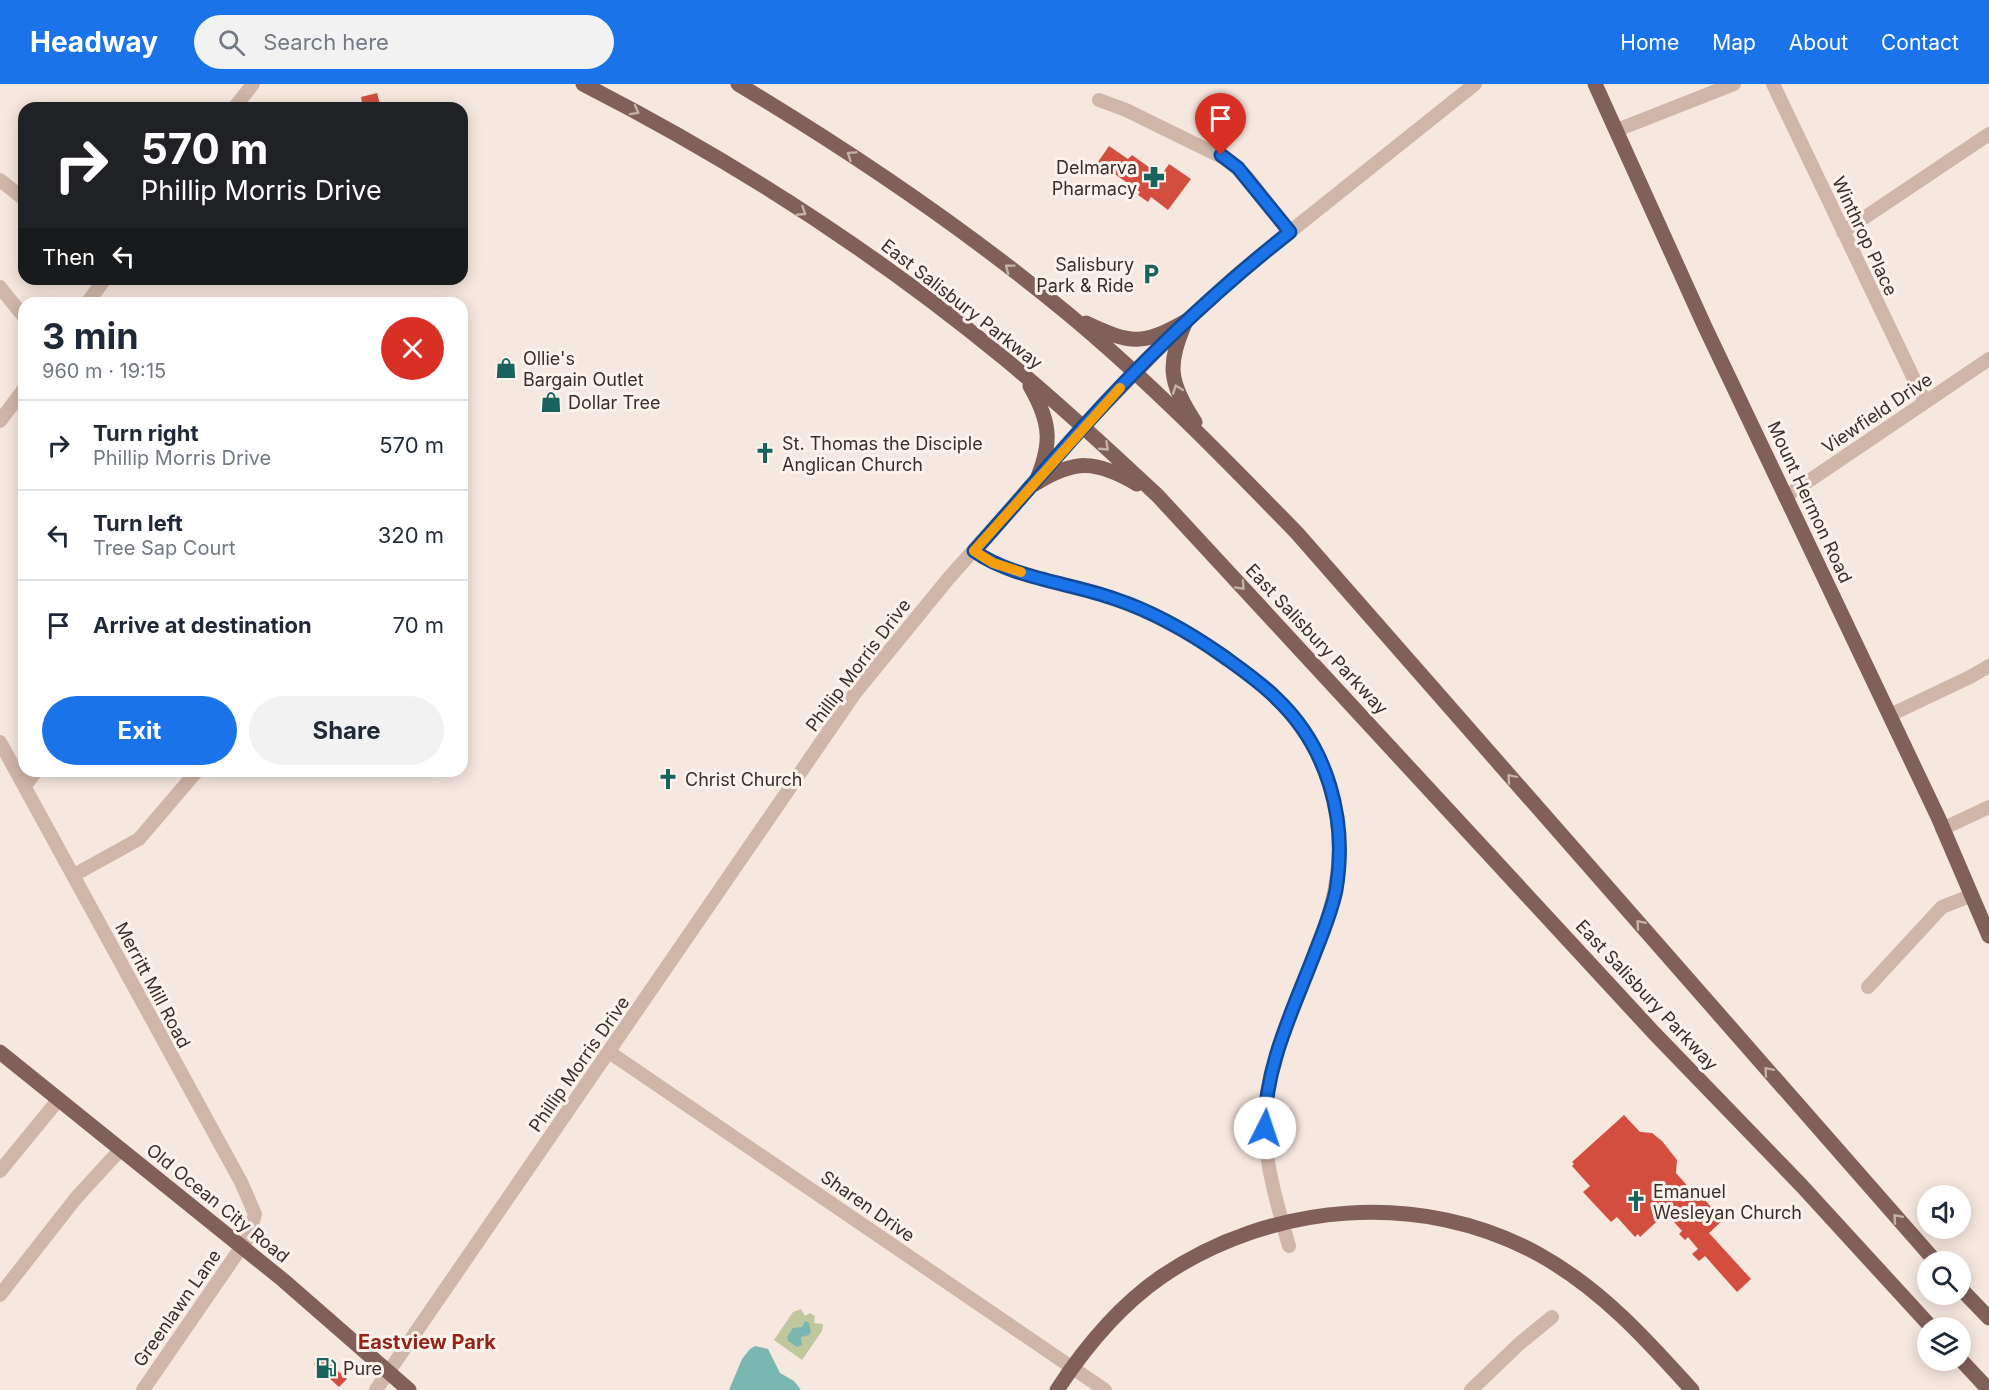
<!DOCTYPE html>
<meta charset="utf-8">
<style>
:root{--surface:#fff;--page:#f2f2f3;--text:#1f2937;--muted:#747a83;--line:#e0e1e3;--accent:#1a73e8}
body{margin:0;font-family:Inter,sans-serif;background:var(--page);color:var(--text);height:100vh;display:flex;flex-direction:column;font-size:22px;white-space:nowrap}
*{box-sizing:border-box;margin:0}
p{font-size:20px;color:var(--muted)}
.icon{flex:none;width:33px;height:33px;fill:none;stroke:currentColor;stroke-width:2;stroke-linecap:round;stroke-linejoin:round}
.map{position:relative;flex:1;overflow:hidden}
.details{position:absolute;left:18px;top:213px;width:450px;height:480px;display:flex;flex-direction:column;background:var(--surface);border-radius:18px;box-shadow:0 3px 15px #0003}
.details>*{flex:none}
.top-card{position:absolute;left:18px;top:18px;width:450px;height:183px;border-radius:18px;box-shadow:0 3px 15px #0003;background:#202124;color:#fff;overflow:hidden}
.controls{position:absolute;left:1917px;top:1101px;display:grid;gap:12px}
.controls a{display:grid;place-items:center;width:54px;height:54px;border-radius:50%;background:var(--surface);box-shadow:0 3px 15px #0003;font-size:30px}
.pin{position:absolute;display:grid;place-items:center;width:51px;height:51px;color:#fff;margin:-62px -26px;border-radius:50% 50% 50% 0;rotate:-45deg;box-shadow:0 0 6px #0007}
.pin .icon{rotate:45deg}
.me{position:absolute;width:66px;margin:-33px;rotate:4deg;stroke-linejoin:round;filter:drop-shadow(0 0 4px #0008)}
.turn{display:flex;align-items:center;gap:21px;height:126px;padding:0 24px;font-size:27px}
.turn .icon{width:78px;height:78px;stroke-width:2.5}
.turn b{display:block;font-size:42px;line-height:51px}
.then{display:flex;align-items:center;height:57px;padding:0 24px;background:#0003;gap:12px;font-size:22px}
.round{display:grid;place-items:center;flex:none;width:63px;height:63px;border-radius:32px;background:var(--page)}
.overview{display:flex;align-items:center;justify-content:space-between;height:102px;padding:0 24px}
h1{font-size:36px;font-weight:700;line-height:45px}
.primary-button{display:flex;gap:12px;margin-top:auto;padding:12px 24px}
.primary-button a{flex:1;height:69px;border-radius:36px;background:var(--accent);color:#fff;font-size:24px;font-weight:700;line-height:69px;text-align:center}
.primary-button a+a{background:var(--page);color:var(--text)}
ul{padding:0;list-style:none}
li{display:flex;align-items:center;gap:18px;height:90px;padding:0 24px;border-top:2px solid var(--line)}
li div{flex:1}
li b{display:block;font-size:22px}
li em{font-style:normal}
header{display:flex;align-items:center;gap:36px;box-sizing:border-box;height:84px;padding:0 30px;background:var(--accent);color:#fff}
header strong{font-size:28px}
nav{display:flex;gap:33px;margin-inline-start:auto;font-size:21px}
.search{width:420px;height:54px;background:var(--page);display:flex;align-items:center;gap:15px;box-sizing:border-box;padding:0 21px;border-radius:33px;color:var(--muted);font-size:22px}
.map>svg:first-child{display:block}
.green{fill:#bfc79c}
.water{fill:#7ab7b0}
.building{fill:#d34e3f}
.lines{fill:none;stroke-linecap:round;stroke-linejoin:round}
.minor{stroke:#d0b5a9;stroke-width:14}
.major{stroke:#806059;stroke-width:15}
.oneway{stroke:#c4b1aa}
.route-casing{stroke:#114b97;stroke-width:15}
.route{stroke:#1a73e8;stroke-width:10}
.slow{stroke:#f59e0b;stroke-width:10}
.labels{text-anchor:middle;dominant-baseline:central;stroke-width:6;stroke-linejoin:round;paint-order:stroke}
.poi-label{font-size:18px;fill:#3c2d29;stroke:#fcf3ec;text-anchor:start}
.street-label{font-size:18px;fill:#3c2d29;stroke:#fcf3ec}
.neighbourhood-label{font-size:20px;font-weight:bold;fill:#952418;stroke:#fcf3ec}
</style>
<header>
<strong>Headway</strong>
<div class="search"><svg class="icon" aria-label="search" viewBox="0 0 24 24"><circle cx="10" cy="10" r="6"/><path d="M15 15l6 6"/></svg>Search here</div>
<nav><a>Home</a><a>Map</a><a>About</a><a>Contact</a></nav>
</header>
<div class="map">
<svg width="1989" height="1306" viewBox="0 0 1989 1306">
<rect width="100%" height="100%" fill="#f6e8df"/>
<path class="green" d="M 801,1225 L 805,1232 L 810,1229 L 815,1232 L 814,1239 L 823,1240 L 822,1247 L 802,1276 L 774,1256 L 793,1228 Z"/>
<path class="water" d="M 805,1237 L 809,1239 L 811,1248 L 809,1251 L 801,1253 L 802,1261 L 797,1263 L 788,1257 L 787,1253 L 793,1244 L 802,1243 Z
M 755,1262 L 768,1265 L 780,1289 L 794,1297 L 801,1306 L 729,1306 L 742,1275 L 750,1265 Z"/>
<path class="building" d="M 377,9 L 381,24 L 363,24 L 361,13 Z
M 1109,62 L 1128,75 L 1132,71 L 1161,92 L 1169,80 L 1191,95 L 1168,126 L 1151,113 L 1148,118 L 1138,111 L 1140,108 L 1098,78 Z
M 1624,1031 L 1640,1048 L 1652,1049 L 1662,1057 L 1677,1076 L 1676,1089 L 1700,1116 L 1703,1114 L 1723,1136 L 1709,1149 L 1751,1195 L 1737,1208 L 1705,1172 L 1699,1177 L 1692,1170 L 1698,1165 L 1688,1153 L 1685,1156 L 1679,1150 L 1682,1147 L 1666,1129 L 1640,1153 L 1638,1150 L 1635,1153 L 1617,1133 L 1611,1138 L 1583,1108 L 1590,1102 L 1572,1082 L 1574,1080 L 1572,1078 Z
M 321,1272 L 347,1295 L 339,1303 L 314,1280 Z"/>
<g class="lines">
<path class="minor" d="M 1773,0 L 1925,318
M 1099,16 L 1126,26 L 1230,77 L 1247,93 L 1290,148
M 234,24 L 253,0
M 1617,46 L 1734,0
M 0,96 L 24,115
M 1843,148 L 1989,50
M 0,203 L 24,233
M 87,219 L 105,195
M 0,337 L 24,305
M 1785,413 L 1989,275
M 974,467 C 1010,493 1058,496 1100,510 C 1159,529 1212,561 1260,600 C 1292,625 1315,659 1328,697 C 1369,818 1283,903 1266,1017 C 1260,1065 1276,1116 1289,1162
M 1890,631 L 1970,593 L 1989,582
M 0,658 L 241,1098 L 255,1130 L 249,1152 L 143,1306
M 25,702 L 36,687
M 1942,745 L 1989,723
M 74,791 L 139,755 L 197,687
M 1868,903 L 1942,823 L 1970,812
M 609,968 L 1105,1306
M 0,1087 L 59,1015
M 0,1211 L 76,1114 L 121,1065
M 376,1306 L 855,609 L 948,495 L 1083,343 L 1186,237 L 1241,187 L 1475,0
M 1471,1306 L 1519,1260 L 1552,1233"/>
<path class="major" d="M 583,0 C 732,76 876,169 1005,275 C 1058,319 1108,365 1158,412 L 1654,949 L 1801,1101 L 1932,1244
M 738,0 C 853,69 964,144 1067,229 C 1149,297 1223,373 1297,449 L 1936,1178
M 1595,0 L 1705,243 L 1938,733 L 1989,852
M 1186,237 C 1167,281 1168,297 1195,338
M 1086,239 C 1131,260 1142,262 1186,237
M 1030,302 C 1052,340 1052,361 1035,400
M 1035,400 C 1075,375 1096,376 1137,400
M 0,968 L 283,1196 L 409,1306
M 1960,1204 L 1989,1234
M 1960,1275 L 1989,1306
M 1057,1306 C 1085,1263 1118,1223 1161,1193 C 1271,1118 1422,1105 1540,1171 C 1601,1205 1646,1255 1692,1306"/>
</g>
<defs><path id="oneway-chevron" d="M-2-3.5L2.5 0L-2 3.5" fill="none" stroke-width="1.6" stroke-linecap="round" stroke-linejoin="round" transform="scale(1.5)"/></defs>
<g class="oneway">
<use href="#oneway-chevron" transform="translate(635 27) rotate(29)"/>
<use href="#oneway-chevron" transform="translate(851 71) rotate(-146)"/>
<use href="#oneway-chevron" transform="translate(802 128) rotate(33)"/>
<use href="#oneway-chevron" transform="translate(1009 184) rotate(-143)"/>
<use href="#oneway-chevron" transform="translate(1177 305) rotate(-110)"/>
<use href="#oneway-chevron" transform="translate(1105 363) rotate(43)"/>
<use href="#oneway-chevron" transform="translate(1241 502) rotate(47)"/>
<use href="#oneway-chevron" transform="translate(1511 694) rotate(-131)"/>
<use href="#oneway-chevron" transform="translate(1640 840) rotate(-131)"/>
<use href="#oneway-chevron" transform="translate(1768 987) rotate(-131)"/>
<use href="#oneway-chevron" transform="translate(1897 1134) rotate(-131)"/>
</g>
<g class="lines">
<defs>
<path id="route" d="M 1221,71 L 1238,84 L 1290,148 C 1215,207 1147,272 1083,343 C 1046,384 1011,426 974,467 C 1012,494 1070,499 1115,515 C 1154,528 1189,548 1223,572 C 1241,585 1260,598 1276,614 C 1328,663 1348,736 1336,806 C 1332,826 1324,846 1316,866 C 1295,922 1264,982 1265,1044"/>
</defs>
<use href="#route" class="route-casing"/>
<use href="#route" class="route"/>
<path class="slow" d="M 1021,488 L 993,479 L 974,467 L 1120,304"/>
</g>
<defs>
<symbol id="pharmacy-bare" viewBox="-9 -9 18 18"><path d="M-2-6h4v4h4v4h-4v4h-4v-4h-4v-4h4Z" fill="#19635e" stroke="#fcf3ec" stroke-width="2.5" paint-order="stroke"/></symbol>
<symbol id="parking-bare" viewBox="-9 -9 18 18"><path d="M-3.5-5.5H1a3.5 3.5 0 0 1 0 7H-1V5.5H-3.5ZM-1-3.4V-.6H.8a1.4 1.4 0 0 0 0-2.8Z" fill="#19635e" stroke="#fcf3ec" stroke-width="2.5" paint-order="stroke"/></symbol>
<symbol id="shop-bare" viewBox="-9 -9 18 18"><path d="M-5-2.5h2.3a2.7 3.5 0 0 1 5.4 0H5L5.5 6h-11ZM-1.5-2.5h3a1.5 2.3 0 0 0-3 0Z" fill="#19635e" stroke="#fcf3ec" stroke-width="2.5" paint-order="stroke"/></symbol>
<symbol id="church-bare" viewBox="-9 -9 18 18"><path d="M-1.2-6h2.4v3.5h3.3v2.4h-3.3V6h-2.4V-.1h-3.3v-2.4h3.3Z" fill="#19635e" stroke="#fcf3ec" stroke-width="2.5" paint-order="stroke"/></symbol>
<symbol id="fuel-bare" viewBox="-9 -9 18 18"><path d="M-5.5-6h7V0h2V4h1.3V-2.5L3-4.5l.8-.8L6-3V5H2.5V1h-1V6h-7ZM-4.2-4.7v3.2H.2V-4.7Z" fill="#19635e" stroke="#fcf3ec" stroke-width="2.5" paint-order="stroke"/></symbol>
</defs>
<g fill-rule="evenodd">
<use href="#pharmacy-bare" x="1139" y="78" width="30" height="30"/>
<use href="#parking-bare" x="1136" y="175" width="30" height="30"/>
<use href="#shop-bare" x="491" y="269" width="30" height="30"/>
<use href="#shop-bare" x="536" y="303" width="30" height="30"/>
<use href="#church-bare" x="750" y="354" width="30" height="30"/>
<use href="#church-bare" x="653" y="680" width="30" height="30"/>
<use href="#church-bare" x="1621" y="1102" width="30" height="30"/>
<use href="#fuel-bare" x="311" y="1269" width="30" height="30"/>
</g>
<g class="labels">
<g class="poi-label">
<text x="1137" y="83" text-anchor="end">Delmarva<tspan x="1137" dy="21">Pharmacy</tspan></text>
<text x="1134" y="180" text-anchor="end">Salisbury<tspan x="1134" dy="21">Park &amp; Ride</tspan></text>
<text x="523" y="274">Ollie's<tspan x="523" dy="21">Bargain Outlet</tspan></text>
<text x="568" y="318">Dollar Tree</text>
<text x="782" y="359">St. Thomas the Disciple<tspan x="782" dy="21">Anglican Church</tspan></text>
<text x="685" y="695">Christ Church</text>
<text x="1653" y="1107">Emanuel<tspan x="1653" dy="21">Wesleyan Church</tspan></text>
<text x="343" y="1284">Pure</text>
</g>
<g class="street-label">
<text transform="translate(1865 152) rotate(65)">Winthrop Place</text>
<text transform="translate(962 220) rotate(38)">East Salisbury Parkway</text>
<text transform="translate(1877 329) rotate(-34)">Viewfield Drive</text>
<text transform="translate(1810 418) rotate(65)">Mount Hermon Road</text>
<text transform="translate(1317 555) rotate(47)">East Salisbury Parkway</text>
<text transform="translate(858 581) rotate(-53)">Phillip Morris Drive</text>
<text transform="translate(153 901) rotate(62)">Merritt Mill Road</text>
<text transform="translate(1647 911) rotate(47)">East Salisbury Parkway</text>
<text transform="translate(579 980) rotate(-55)">Phillip Morris Drive</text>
<text transform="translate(218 1119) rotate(39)">Old Ocean City Road</text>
<text transform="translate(868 1122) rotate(35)">Sharen Drive</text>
<text transform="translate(177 1224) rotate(-55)">Greenlawn Lane</text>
</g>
<g class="neighbourhood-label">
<text x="427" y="1258">Eastview Park</text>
</g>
</g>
</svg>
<div class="controls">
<a><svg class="icon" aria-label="sound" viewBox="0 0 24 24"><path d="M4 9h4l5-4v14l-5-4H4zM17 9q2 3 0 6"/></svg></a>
<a><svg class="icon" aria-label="search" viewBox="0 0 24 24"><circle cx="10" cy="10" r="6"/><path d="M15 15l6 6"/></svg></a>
<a><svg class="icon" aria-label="layers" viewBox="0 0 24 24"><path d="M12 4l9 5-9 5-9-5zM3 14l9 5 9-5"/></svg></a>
</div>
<div class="pin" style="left:1221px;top:71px;background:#d93025"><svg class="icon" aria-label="arrive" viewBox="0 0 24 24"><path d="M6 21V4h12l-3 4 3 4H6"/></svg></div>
<svg class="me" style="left:1265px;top:1044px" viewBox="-20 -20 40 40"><circle r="19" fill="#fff"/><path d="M0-13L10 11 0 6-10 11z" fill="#1a73e8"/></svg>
<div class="top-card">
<div class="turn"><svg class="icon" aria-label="right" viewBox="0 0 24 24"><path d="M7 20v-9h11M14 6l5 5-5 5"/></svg><div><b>570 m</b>Phillip Morris Drive</div></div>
<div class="then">Then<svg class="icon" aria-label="left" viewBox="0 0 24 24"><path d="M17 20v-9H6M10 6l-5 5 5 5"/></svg></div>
</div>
<section class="details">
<div class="overview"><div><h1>3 min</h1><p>960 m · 19:15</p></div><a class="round" style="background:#d93025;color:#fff"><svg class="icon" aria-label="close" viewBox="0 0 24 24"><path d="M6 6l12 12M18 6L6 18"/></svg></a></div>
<ul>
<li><svg class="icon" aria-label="right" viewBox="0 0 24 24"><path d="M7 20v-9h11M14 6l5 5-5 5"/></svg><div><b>Turn right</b><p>Phillip Morris Drive</p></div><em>570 m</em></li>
<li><svg class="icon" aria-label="left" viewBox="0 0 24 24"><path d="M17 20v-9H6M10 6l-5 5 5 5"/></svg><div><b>Turn left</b><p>Tree Sap Court</p></div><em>320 m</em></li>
<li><svg class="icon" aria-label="arrive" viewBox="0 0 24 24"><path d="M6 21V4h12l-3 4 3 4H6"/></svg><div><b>Arrive at destination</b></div><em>70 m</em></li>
</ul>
<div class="primary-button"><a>Exit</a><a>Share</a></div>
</section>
</div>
